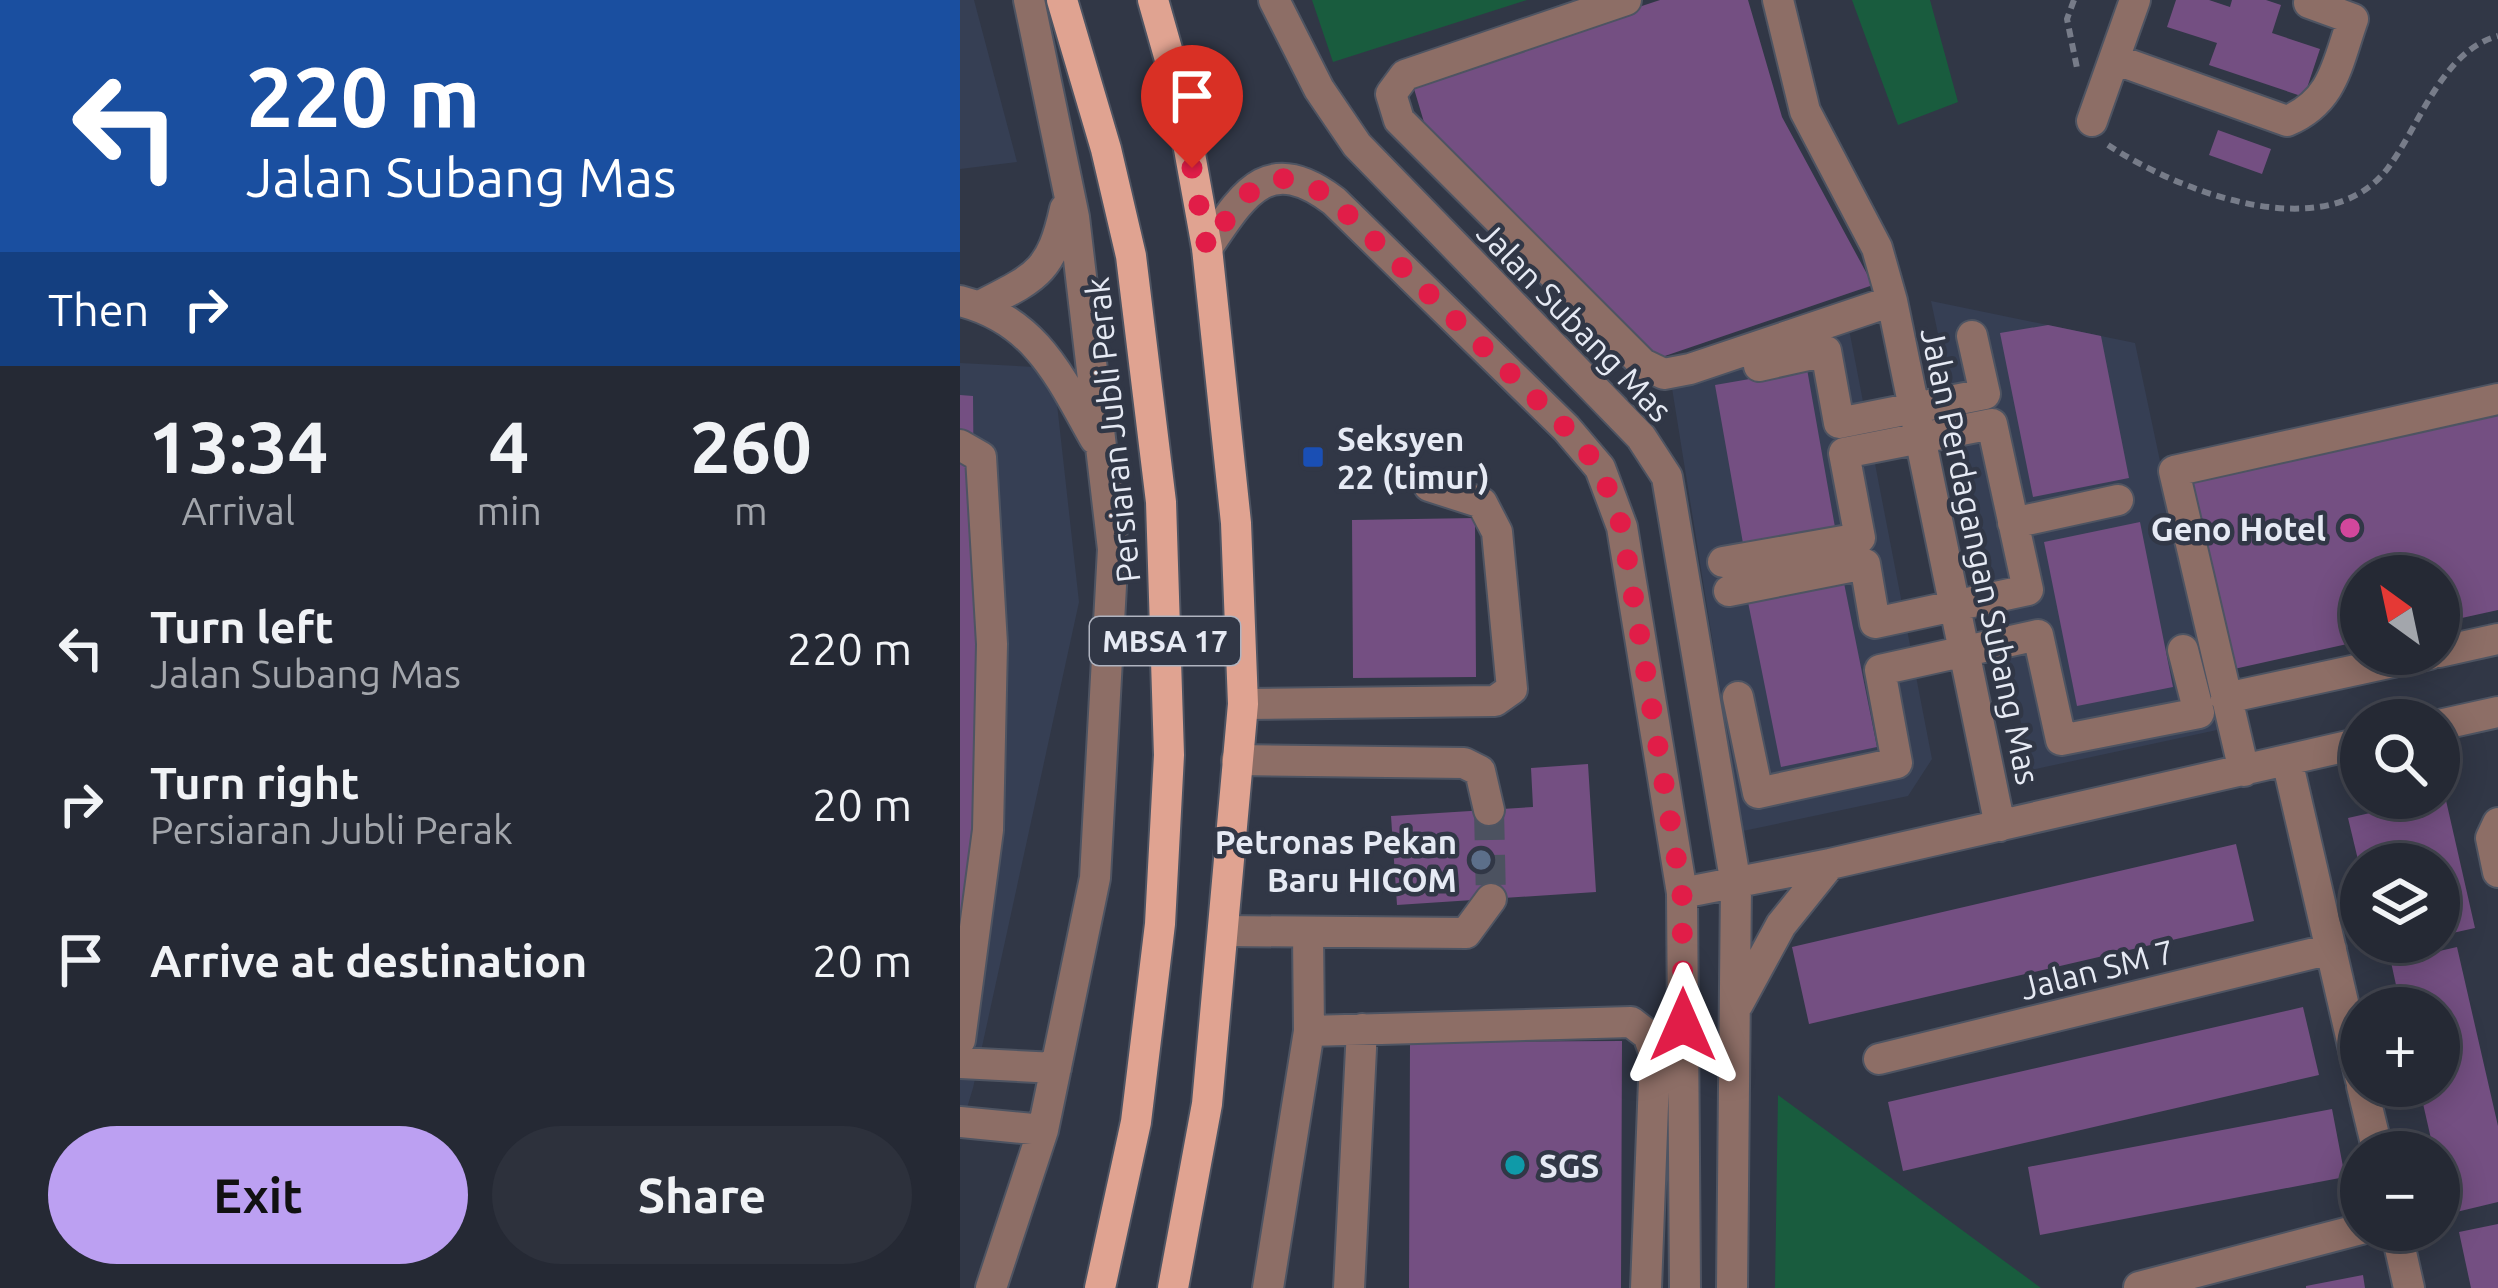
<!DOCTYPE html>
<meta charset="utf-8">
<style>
:root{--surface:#252934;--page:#2d313c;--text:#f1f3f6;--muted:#a3a6ac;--line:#42454f;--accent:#bca0f2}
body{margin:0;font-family:Ubuntu,sans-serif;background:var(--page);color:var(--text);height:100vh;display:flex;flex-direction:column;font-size:45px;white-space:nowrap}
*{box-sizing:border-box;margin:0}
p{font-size:39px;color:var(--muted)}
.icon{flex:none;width:66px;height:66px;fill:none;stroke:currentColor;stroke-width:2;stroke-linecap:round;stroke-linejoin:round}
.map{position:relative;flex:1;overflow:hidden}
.side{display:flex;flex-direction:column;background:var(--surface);width:960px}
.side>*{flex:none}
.hud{background:#1a4fa0;color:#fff;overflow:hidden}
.needle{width:78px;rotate:327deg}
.tools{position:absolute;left:1380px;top:555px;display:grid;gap:24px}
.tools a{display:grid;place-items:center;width:120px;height:120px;border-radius:50%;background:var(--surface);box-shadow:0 6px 30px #0003,0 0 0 3px var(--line);font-size:60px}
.pin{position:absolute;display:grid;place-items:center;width:102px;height:102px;color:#fff;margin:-123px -51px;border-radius:50% 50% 50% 0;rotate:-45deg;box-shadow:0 0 12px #0007}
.pin .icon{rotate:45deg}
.me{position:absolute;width:132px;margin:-66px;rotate:0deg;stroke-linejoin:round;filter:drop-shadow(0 0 9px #0008)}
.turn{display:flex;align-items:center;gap:42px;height:252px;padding:0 48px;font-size:54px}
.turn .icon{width:156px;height:156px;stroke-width:2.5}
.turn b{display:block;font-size:84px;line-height:102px}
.then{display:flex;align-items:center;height:114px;padding:0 48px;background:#0003;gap:24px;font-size:45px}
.eta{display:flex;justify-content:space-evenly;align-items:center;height:204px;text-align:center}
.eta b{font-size:72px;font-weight:700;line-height:84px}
.primary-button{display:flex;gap:24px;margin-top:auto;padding:24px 48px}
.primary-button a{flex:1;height:138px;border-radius:72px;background:var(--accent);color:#111;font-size:48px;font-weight:700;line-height:138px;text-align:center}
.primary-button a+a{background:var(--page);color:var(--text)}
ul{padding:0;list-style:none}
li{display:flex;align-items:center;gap:36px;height:156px;padding:0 48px}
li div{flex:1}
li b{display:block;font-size:45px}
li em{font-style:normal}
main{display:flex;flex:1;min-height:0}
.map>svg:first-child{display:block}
.built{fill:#363f54}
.green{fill:#195c3e}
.building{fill:#744f82}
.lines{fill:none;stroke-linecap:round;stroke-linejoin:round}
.minor-tunnel{stroke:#4c5260;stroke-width:30;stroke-dasharray:30 15;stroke-linecap:butt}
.minor-casing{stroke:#4e5462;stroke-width:34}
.major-casing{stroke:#4e5462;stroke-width:34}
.path{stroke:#777c89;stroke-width:6;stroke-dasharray:9 6;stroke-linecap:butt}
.minor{stroke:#8d6e66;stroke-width:30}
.major{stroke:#e0a391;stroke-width:30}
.route{stroke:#e11d48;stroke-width:21;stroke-dasharray:0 37.8}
.transit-dot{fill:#1a4fb4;stroke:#313746;stroke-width:4.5}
.hotel-dot{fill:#d1479c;stroke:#313746;stroke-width:4.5}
.service-dot{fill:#5c6f8a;stroke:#313746;stroke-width:4.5}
.culture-dot{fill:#0f9aa8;stroke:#313746;stroke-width:4.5}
.labels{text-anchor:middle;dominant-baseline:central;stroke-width:9;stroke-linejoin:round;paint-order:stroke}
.shield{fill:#313746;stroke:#b0b4c0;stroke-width:3}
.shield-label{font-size:30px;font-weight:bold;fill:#e6eaf4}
.street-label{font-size:33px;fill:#e6eaf4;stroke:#313746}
.poi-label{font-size:33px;font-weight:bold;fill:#e6eaf4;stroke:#313746;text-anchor:start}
</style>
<main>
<section class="side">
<div class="hud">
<div class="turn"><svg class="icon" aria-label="left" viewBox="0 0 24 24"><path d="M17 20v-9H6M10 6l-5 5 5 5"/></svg><div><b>220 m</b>Jalan Subang Mas</div></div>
<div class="then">Then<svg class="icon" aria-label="right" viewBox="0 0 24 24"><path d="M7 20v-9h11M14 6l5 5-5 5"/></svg></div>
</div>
<div class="eta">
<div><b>13:34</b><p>Arrival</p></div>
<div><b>4</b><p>min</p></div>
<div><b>260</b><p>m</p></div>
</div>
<ul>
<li><svg class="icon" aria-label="left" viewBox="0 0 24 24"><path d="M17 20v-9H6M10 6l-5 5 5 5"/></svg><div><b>Turn left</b><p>Jalan Subang Mas</p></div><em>220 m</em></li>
<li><svg class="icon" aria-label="right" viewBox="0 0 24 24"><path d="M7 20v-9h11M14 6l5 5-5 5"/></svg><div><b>Turn right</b><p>Persiaran Jubli Perak</p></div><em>20 m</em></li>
<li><svg class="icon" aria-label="arrive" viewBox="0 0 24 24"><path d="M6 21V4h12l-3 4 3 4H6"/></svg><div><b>Arrive at destination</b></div><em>20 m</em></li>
</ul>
<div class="primary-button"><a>Exit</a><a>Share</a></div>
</section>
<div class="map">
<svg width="1538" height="1288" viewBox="0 0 1538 1288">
<rect width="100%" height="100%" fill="#313746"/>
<path class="built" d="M 0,0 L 14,0 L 57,162 L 0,169 Z
M 971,301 L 1175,343 L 1257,730 L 1071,770 Z
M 889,329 L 972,759 L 948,796 L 783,831 L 712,388 Z
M 0,363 L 93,368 L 119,602 L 13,1088 L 0,1131 Z"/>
<path class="green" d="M 352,0 L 567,0 L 373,62 Z
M 892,0 L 970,0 L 998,102 L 938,125 Z
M 818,1095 L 1081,1288 L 815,1288 Z"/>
<path class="building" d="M 700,0 L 788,0 L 822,117 L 913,285 L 699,358 L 466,129 L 452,82 Z
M 1216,0 L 1249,0 L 1270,7 L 1272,0 L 1306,0 L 1321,5 L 1312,33 L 1360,49 L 1344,97 L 1249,65 L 1257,43 L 1207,27 Z
M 1258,130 L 1311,149 L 1302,174 L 1249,155 Z
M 1088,325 L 1141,336 L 1169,478 L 1073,497 L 1040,333 Z
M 847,369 L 876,533 L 784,549 L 755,385 Z
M 0,395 L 13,396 L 18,996 L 0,996 Z
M 1538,411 L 1538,610 L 1479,623 L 1479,576 L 1401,576 L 1401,641 L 1274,669 L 1232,480 Z
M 515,518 L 516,677 L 393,678 L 392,520 Z
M 1180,522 L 1213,687 L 1117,706 L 1084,542 Z
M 884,583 L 917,747 L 821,767 L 788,602 Z
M 628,764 L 636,892 L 437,905 L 431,816 L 573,807 L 571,768 Z
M 1485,796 L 1515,928 L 1479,936 L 1479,864 L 1399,864 L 1388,818 Z
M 1276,844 L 1294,921 L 849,1024 L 832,947 Z
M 1416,942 L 1445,942 L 1445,944 L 1418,950 Z
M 1497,947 L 1538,1126 L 1538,1202 L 1488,1214 L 1479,1175 L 1479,1152 L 1474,1152 L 1459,1086 L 1479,1086 L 1479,1008 L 1441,1008 L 1431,962 Z
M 1343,1007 L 1359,1075 L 943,1171 L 928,1102 Z
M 662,1041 L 661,1288 L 449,1288 L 450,1042 Z
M 1372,1109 L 1385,1177 L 1080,1235 L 1068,1167 Z
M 1538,1224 L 1538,1288 L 1511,1288 L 1499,1232 Z
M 1403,1275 L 1405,1288 L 1346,1288 L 1346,1286 Z"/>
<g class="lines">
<path class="minor-tunnel" d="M 529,810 L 531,899"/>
<defs>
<path id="minor" d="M 314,0 L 359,89 L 397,145 L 681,437 L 707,477 L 776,885 L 772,1288
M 666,0 L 445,75 L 431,94 L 439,120 L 683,364 L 704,374 L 730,369 L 932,301
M 818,0 L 845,111 L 917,248 L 932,301 L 1040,826
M 1154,59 L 1327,121 C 1374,101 1377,64 1393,19 L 1349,3
M 1132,121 L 1175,0
M 247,248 C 284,193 308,151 374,201 L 606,428 L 640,468 L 662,527 L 722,893 L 725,1288
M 0,301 C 76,320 100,377 135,439
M 20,306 C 76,277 91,273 105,209
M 799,366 L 866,351 L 879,423 L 1025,394 L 1012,336
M 0,445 L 21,457 L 32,644 L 28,830 L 0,1040
M 1053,523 L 1158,500
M 763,562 L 900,538 L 884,453 L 1032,424 L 1068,590 L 915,623 L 905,564 L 769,591
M 1479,652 L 1538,639
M 778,697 L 798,793 L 937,763 L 920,670 L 1078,635 L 1101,740 L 1239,713 L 1223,650
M 1266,698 L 1470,654
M 283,704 L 535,701 L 552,689 L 537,532 L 522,503 L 469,486
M 1479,725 L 1538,712
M 277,760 L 504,763 L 520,771 L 529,810
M 1327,760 L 1401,1080
M 1284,771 L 1214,471 L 1538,399
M 1538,823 L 1531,838 L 1538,872
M 722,893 L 870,864 L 1401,743
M 265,931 L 506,933 L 531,899
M 778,1004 L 821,925 L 870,864
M 349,1031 L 671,1022 L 688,1035 L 695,1054 L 686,1288
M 919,1059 L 1371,949
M 0,1063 L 96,1068
M 1402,1086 L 1418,1152
M 0,1122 L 83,1130
M 1436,1230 L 1449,1288
M 1179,1287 L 1401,1229
M 31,1288 L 83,1130 L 135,878 L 153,549 L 114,217 L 69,0
M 308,1288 L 349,1031 L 348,933
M 389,1288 L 402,1029"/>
<path id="major" d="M 102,0 L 146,149 L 171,256 L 201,502 L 209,755 L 200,924 L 176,1122 L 140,1288
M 193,0 L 218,88 L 247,248 L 276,523 L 283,704 L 247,1104 L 213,1288"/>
</defs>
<use href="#minor" class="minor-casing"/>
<use href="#major" class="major-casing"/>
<path class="path" d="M 1114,0 L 1107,19 L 1117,68
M 1148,145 C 1216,190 1366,250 1428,168 C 1460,125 1482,51 1538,36"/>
<use href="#minor" class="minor"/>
<use href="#major" class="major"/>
</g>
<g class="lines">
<path class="route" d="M 232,168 L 247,248 C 284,193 308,151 374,201 L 606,428 L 640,468 L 662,527 L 722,893 L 723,1025"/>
</g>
<rect class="transit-dot" x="341" y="445" width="24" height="24" rx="6"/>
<circle class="hotel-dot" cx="1390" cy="528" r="12"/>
<circle class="service-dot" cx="521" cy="860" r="12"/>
<circle class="culture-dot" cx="555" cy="1165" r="12"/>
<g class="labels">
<rect class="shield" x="130" y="617" width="150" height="48" rx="9"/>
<g class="shield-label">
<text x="205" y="641">MBSA 17</text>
</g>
<g class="street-label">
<text transform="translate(615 321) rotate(46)">Jalan Subang Mas</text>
<text transform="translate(152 430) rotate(-96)">Persiaran Jubli Perak</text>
<text transform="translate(1021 556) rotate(78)">Jalan Perdagangan Subang Mas</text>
<text transform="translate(1137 969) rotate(-14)">Jalan SM 7</text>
</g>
<g class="poi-label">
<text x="377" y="438">Seksyen<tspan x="377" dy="38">22 (timur)</tspan></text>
<text x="1366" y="528" text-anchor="end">Geno Hotel</text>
<text x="497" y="841" text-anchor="end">Petronas Pekan<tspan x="497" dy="38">Baru HICOM</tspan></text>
<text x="579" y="1165">SGS</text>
</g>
</g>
</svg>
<div class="tools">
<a><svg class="needle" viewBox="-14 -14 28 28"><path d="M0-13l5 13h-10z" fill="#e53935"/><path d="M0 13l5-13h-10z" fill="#a3a6ac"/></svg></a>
<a><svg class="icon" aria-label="search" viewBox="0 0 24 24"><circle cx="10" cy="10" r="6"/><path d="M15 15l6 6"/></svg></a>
<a><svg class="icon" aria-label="layers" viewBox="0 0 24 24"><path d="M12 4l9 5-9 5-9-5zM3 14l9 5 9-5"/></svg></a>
<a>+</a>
<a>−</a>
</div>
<div class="pin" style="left:232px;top:168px;background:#d93025"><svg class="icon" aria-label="arrive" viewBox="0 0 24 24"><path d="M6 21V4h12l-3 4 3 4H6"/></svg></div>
<svg class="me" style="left:723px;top:1025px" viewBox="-20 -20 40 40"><path d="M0-17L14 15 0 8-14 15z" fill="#e11d48" stroke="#fff" stroke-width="4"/></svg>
</div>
</main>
